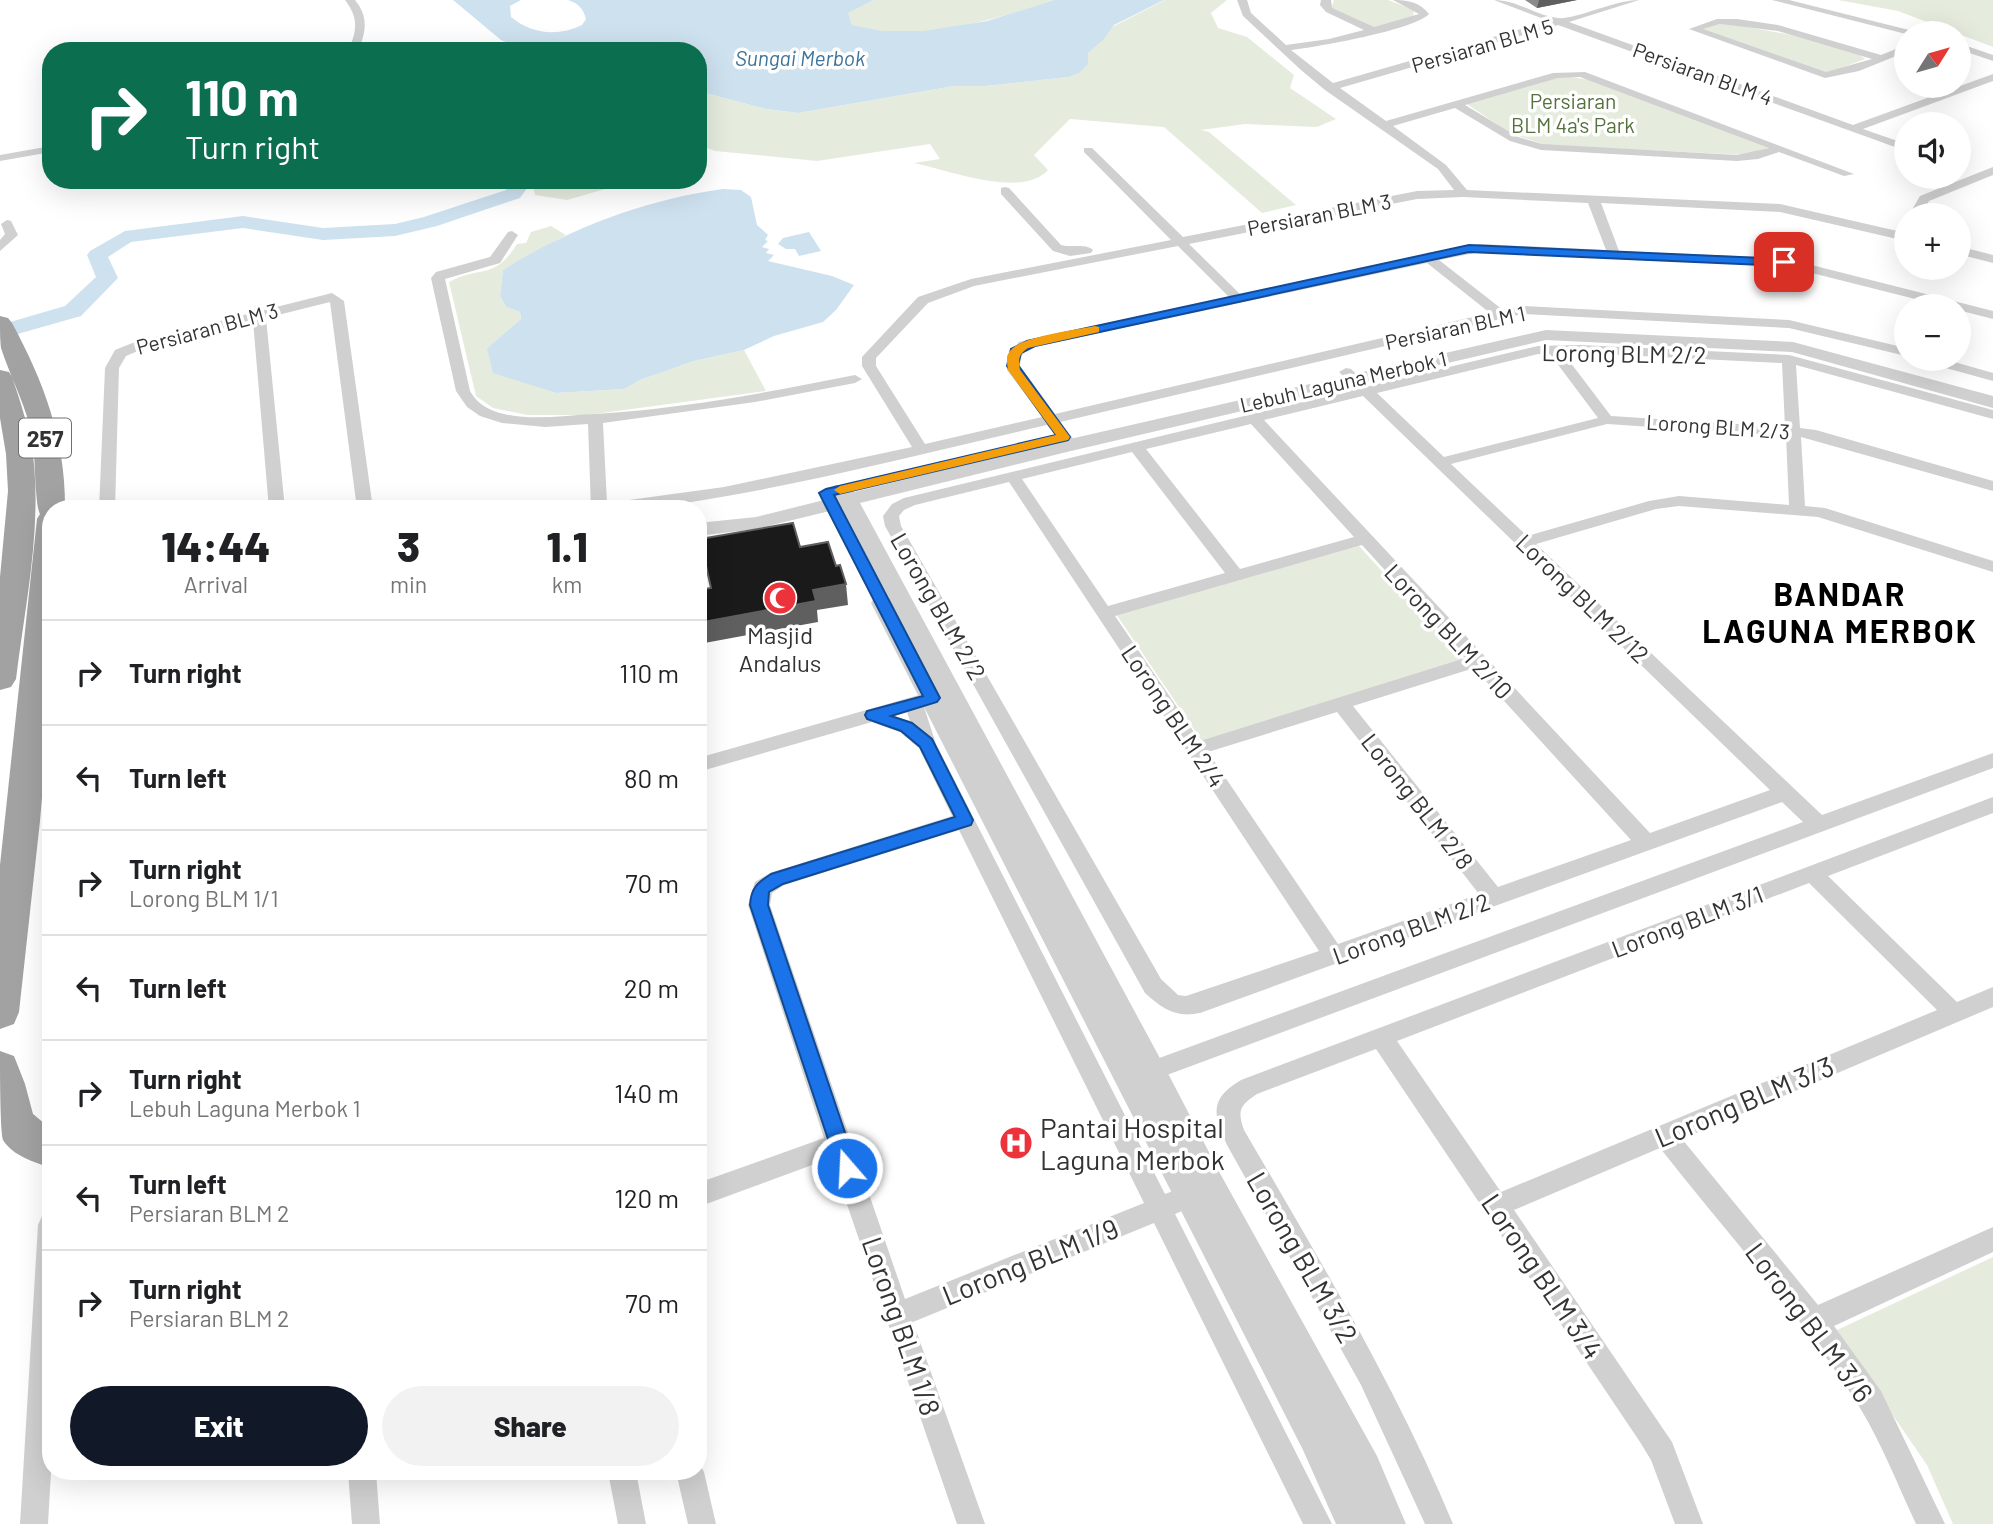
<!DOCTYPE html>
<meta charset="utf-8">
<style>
:root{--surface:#fff;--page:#f2f2f2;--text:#202124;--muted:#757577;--line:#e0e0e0;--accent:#111827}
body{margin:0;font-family:Barlow,sans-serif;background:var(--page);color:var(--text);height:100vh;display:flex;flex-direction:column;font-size:26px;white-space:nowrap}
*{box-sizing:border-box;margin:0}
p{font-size:23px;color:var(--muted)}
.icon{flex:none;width:38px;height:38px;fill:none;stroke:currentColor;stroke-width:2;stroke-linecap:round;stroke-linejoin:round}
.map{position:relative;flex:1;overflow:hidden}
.drawer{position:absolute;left:42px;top:500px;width:665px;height:980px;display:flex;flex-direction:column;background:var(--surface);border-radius:28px;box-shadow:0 7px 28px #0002}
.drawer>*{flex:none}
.top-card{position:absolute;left:42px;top:42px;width:665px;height:147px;border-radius:28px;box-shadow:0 7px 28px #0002;background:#0b6e4f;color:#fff;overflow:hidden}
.needle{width:46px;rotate:53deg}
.buttons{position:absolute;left:1894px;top:21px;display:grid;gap:14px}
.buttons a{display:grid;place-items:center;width:77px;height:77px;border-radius:50%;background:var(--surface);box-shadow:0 7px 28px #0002;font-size:35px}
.pin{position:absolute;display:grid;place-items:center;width:60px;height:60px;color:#fff;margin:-30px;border-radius:14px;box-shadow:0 4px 10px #0006}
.me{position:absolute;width:77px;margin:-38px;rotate:341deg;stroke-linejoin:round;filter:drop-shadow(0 0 5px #0008)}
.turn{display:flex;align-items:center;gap:24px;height:147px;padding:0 28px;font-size:32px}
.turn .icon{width:91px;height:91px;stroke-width:2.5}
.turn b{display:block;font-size:49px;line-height:60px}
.eta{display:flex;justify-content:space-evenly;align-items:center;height:119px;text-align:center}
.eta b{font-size:42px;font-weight:800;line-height:49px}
.primary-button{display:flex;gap:14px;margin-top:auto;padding:14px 28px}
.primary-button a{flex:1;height:80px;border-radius:42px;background:var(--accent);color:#fff;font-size:28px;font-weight:800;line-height:80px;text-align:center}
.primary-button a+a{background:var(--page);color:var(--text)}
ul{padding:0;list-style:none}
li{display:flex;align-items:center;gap:21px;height:105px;padding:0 28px;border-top:2px solid var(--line)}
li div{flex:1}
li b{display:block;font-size:26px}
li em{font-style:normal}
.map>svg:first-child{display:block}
.green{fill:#e5ecde}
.water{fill:#cee1ef}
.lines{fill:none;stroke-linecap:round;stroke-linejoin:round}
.river{fill:#cee1ef;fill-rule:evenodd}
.minor{fill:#d0d0d0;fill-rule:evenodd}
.tertiary{fill:#d0d0d0;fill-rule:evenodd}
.trunk{fill:#a2a2a2;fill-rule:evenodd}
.wall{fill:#8c8c8c}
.shaded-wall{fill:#5f5f5f}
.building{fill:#1a1a1a;stroke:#5f5f5f;stroke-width:2}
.route{fill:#1a73e8;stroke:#114b97;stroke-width:2}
.slow{fill:#f59e0b}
.labels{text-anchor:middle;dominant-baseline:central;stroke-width:7;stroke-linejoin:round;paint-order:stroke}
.far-street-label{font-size:21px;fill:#333;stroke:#fff}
.far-water-label{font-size:21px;font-style:italic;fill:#3c739a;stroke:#fff}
.far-park-label{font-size:21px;fill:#54713d;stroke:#fff}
.shield{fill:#fff;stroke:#707070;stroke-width:2}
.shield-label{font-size:23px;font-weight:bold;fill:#333}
.street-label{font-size:24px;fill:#333;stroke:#fff}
.poi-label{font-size:24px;fill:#333;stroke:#fff}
.near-street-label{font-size:28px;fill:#333;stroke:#fff}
.near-poi-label{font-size:28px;fill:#333;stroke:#fff;text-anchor:start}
.district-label{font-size:32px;font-weight:bold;letter-spacing:2px;fill:#000;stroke:#fff}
</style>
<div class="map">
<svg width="1993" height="1524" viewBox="0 0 1993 1524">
<rect width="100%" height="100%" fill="#fff"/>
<path class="green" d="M 874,0 L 1054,0 C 999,18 908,47 852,25 L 847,13 Z
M 1165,0 L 1227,0 L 1211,13 L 1218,28 L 1247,37 L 1294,75 L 1290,88 L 1336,119 L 1317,127 L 1245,124 L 1201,130 L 1209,132 L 1296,205 L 1262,213 L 1164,127 L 1070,119 L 1034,155 L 1048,170 C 1022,199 948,170 914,163 L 940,159 L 930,144 L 817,161 L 715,151 L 698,145 L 698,91 L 766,109 L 798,113 L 954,86 L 986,86 L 1067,77 L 1087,58 L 1088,53 L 1110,28 Z
M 1334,0 L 1388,0 L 1414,10 L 1413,16 L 1372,28 L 1331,9 Z
M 1838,0 L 1993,0 L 1993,47 L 1898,11 Z
M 1720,24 C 1744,25 1850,44 1865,59 L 1830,72 L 1818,72 L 1702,29 Z
M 1563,76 L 1591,80 L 1771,147 L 1745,155 L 1545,145 L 1510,133 L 1467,104 Z
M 538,180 L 636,180 L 567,200 L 535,195 L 533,185 Z
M 551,226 L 566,235 L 503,270 L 500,296 L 506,307 L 520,312 L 521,319 L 487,348 L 535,386 L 556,393 L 624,389 L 640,380 L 694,361 L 744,350 L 766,391 L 587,415 L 527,415 L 493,408 L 476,396 L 449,282 C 481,265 494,281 517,244 L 526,243 L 531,232 Z
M 1359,546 L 1462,659 L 1202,741 L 1116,614 Z
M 1993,1257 L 1993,1524 L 1953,1524 L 1927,1465 L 1835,1331 Z"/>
<path class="water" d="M 453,0 L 521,0 L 510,6 L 511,17 C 532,34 557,37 582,25 L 586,19 C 583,8 579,4 568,0 L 874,0 L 848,13 L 852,25 L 882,31 L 924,31 L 987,21 L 1054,0 L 1164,0 L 1114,25 L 1103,40 L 1088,53 L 1088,64 L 1079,73 L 1068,77 L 986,86 L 954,86 L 798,113 L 766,109 L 698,91 L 698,51 L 528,51 L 501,40 Z
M 723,189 L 741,190 L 751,197 L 757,225 L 768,235 L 765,240 L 768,241 L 762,247 L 769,249 L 766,253 L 774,255 L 768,261 L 832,276 L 854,285 L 836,310 L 823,322 L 774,336 L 744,350 L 694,361 L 640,380 L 624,389 L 556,393 L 493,373 L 487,348 L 521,319 L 520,312 L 506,307 L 500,296 L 503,270 C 570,228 644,200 723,189 Z
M 809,232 L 821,251 L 799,256 L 795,249 L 786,249 L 778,244 L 783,238 Z"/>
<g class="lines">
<path class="river" d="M 513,180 L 533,180 L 520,198 L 437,226 L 395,236 L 323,240 L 243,228 L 131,242 L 108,257 L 118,278 L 81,316 L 0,339 L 0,325 L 65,306 L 96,277 L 87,255 L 90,251 L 125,231 L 243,216 L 323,228 L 395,224 L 424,217 L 506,190 Z"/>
<path class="minor" d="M 345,0 L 355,0 C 369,17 366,32 358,51 L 348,51 C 357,31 359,18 345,0 Z
M 1237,0 L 1247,0 L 1251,13 L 1286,45 L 1329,39 L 1364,30 L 1326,12 L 1320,5 L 1321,0 L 1331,0 L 1332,8 L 1374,27 L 1419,14 L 1393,0 C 1407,0 1420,2 1429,14 C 1414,30 1317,47 1291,50 L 1333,83 L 1549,21 L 1494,0 C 1518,0 1536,16 1558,18 C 1575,20 1614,0 1639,0 L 1569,22 L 1853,125 L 1993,74 L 1993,81 L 1863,129 L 1906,144 L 1906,151 L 1558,25 L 1340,88 L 1386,121 L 1553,73 L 1585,72 L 1854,174 L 1844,176 L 1779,152 L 1758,159 L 1737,161 L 1541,150 L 1510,141 L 1455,108 L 1393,126 L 1446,165 L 1467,190 L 1780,204 L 1906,233 L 1906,241 L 1780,212 L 1601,203 L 1619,251 L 1784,258 L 1993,311 L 1993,319 L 1958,310 L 1958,306 L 1943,306 L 1784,266 L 1480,252 L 1439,260 L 1503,310 L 1522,306 L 1789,320 L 1906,348 L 1906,356 L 1789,328 L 1522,314 L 1060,422 L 1078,445 L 1070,450 L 1065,448 L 1047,425 C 952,447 857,471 760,490 C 705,500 647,512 591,509 L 588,424 L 545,427 L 502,423 L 480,416 L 467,407 L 456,391 L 431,278 L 436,272 L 490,257 L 508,232 L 512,231 L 518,235 L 500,263 L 445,279 L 470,391 C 477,404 490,411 504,414 C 535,421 565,415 595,414 C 681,409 770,392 855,375 L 862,379 L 855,383 L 755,402 L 603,423 L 607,503 L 724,487 L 912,447 L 862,366 L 862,357 L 918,297 L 971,279 L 1171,240 L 1084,152 L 1084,148 L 1092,148 L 1183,237 L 1417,191 L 1454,190 L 1438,169 L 1325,90 L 1301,70 L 1243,16 ZM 1580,77 L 1769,148 L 1737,155 L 1542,144 L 1518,137 L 1465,105 L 1558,78 ZM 1463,197 L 1588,203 L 1606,250 L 1480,244 L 1427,253 L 1421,257 L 1241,295 L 1189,244 L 1417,199 ZM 1178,246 L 1229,297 L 1019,342 L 1007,356 L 1007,370 L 1042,417 L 925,444 L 876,366 L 876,358 L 928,303 L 974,286 ZM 1427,263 L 1490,313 L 1055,414 L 1020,366 L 1021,356 L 1029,348 Z
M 1772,0 L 1789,0 L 1921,33 L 1906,34 Z
M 1717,19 L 1737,19 L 1778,25 L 1881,55 L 1906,45 L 1906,52 L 1859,71 L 1825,78 L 1689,29 ZM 1720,24 L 1778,31 L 1872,59 L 1826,72 L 1703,29 Z
M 1958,43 L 1993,55 L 1993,61 L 1958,49 Z
M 51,146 L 51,152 L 0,161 L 0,155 Z
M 1993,167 L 1993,175 L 1929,201 L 1921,215 L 1909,215 L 1920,196 Z
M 1005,187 L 1009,188 L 1061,245 C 1072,248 1086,243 1093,250 L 1091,253 L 1070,256 L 1053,251 L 1001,194 L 1001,188 Z
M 7,220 L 11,221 L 18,235 L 0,251 L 0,240 L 5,234 L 1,224 Z
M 1958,246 L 1993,255 L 1993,263 L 1958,254 Z
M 332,293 L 344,301 L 373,509 L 357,509 L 330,302 L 266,318 L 285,509 L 269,509 L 253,321 L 145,348 L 126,356 L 119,368 L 115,509 L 99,509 L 105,368 L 115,350 L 135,342 Z
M 1581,345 L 1789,355 L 1993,410 L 1993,419 L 1796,365 L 1800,428 L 1816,430 L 1993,481 L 1993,491 L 1801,437 L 1805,506 L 1825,508 L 1993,561 L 1993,572 L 1818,517 L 1679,506 L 1656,509 L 1536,544 L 1822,815 L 1993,753 L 1993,768 L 1140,1085 L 1132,1082 L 1128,1075 L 1132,1068 L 1803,822 L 1782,802 L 1200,1013 C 1175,1018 1163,1009 1145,993 L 885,526 L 883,516 L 892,504 L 904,498 L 1356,389 L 1339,372 L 1346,368 L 1351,369 L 1369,386 L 1538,346 ZM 1581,353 L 1782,363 L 1785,427 L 1611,416 L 1564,354 ZM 1538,354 L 1550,354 L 1598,418 L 1444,457 L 1377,393 ZM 1363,396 L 1770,790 L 1650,833 L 1264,420 ZM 1251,424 L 1354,537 L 1240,569 L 1146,449 ZM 1607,424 L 1786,436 L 1789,505 L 1679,496 L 1649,501 L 1527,536 L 1451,464 ZM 1132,452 L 1225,573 L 1108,606 L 1022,479 ZM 1009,482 L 1319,951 L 1186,996 L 1178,995 L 1161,979 L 901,526 L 899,516 L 904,510 L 915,505 ZM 1362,545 L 1465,658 L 1200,741 L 1115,616 ZM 1474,668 L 1631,840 L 1498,887 L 1353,706 ZM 1337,712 L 1479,894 L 1338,944 L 1208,752 Z
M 1922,359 L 1944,359 L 1993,373 L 1993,381 L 1924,362 Z
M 926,693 L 933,695 L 935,700 L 933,705 L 924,707 L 936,744 L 1165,1194 L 1173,1191 L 1182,1195 L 1185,1203 L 1182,1211 L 1175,1214 L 1332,1524 L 1303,1524 L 1154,1223 L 913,1322 L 985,1524 L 957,1524 L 831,1158 L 698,1207 L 698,1183 L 824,1138 L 748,905 L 755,882 L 770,873 L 952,816 L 919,748 L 900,732 L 872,722 L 698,772 L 698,758 ZM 907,712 L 910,721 L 894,716 ZM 959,830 L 1144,1203 L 905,1299 L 770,905 L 772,893 L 784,885 Z
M 1993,797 L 1993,813 L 1828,876 L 1957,1002 L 1993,987 L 1993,1007 L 1682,1139 L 1818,1305 L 1993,1227 L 1993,1252 L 1834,1326 L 1881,1391 L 1945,1524 L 1916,1524 C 1898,1486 1882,1444 1860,1408 C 1802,1316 1727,1233 1660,1148 L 1514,1210 L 1672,1442 L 1703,1524 L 1675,1524 L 1651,1460 L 1640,1442 L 1376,1049 L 1257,1094 C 1240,1105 1237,1111 1244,1130 C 1319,1259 1396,1386 1453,1524 L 1425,1524 L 1361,1385 L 1227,1145 C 1213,1114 1209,1099 1241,1080 ZM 1809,883 L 1937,1010 L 1501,1192 L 1397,1041 Z
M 51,1213 L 51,1472 L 48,1524 L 20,1524 L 38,1225 L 42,1216 Z
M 698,1461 L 704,1472 L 716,1524 L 688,1524 L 676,1472 L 698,1472 Z
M 348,1472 L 376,1472 L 380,1524 L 352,1524 Z
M 608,1472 L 636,1472 L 646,1524 L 618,1524 Z"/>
<path class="tertiary" d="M 1546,330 L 1793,342 L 1993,396 L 1993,408 L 1792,352 L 1546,340 L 1071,451 L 860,503 L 1162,1062 L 1222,1177 L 1377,1456 L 1406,1524 L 1336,1524 L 1303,1450 L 871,603 L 874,598 L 889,598 L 842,508 L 756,529 L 698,536 L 698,523 L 756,517 L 836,497 L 832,489 L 835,485 L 849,485 L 854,492 L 1070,439 Z"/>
<path class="trunk" d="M 0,316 L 8,318 L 12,323 C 44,382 66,441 65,509 L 51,509 L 51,693 L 40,821 L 19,1012 L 14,1024 L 0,1029 L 0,865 L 37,519 L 40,514 C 35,506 35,454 33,440 C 27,407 11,379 1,348 C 0,339 0,326 0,316 Z
M 0,370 L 9,372 L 12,377 C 21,403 29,428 33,455 C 42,529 25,605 16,679 L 11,687 L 0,690 L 0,577 L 8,491 L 6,454 L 0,418 Z
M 0,1051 L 14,1056 L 25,1084 L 33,1114 L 51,1129 L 51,1168 C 34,1162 13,1156 3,1140 C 0,1130 0,1067 0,1051 Z"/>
</g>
<path class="wall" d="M 1525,0 L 1577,0 L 1537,8 Z"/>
<path class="shaded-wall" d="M 1539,0 L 1577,0 L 1537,8 Z
M 846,584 L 848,605 L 817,610 L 818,622 L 699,644 L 698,623 L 813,590 Z"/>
<path class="building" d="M 793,523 L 800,547 L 828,542 L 836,566 L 840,565 L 846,584 L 813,590 L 816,601 L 698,623 L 698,590 L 711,588 L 700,539 Z"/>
<path class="route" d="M 1469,245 L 1784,259 L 1790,262 L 1784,266 L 1469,252 L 1035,346 L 1021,353 L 1018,365 L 1070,437 L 1068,440 L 834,495 L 940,698 L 937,702 L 891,716 L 912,723 L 932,739 L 973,820 L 971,825 L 783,884 L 769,892 L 768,905 L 857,1168 L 854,1175 L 847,1178 L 840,1175 L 750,905 C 751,888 757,883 771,874 L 955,817 L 920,747 L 901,731 L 867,719 L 865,715 L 867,711 L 923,696 L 819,493 L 826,489 L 1056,435 L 1007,366 L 1011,349 L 1027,341 Z"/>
<path class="slow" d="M 1095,326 L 1099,327 L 1099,332 L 1028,348 C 1019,354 1018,358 1020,370 L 1070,437 L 1068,440 L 840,494 L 834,490 L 840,486 L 1056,435 L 1008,370 C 1007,362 1005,355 1012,349 C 1024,336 1076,330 1095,326 Z"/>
<defs>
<symbol id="mosque-disc" viewBox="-11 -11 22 22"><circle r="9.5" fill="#ec333b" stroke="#fff"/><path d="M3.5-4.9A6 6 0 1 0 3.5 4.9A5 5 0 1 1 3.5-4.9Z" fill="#fff"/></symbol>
<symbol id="hospital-disc" viewBox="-11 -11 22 22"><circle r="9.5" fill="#ec333b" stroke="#fff"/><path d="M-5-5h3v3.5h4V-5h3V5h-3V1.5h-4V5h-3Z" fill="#fff"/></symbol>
</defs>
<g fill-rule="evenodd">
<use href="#mosque-disc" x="761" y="579" width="38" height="38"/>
<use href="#hospital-disc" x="997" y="1124" width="38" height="38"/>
</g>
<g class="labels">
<g class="far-street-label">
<text transform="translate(1482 45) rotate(-16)">Persiaran BLM 5</text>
<text transform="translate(1703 73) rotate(20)">Persiaran BLM 4</text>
<text transform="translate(1319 214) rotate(-11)">Persiaran BLM 3</text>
<text transform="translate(1455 327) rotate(-12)">Persiaran BLM 1</text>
<text transform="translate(207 328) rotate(-15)">Persiaran BLM 3</text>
<text transform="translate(1343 381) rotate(-13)">Lebuh Laguna Merbok 1</text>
<text transform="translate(1718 426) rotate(4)">Lorong BLM 2/3</text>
</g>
<g class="far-water-label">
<text x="800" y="57">Sungai Merbok</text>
</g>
<g class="far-park-label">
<text x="1573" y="100">Persiaran<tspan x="1573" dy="24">BLM 4a's Park</tspan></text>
</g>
<rect class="shield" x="19" y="418.5" width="52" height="39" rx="5"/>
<g class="shield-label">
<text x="45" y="438">257</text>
</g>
<g class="street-label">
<text transform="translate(1624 353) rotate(1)">Lorong BLM 2/2</text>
<text transform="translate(1583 598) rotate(44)">Lorong BLM 2/12</text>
<text transform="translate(939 606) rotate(60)">Lorong BLM 2/2</text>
<text transform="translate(1449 631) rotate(47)">Lorong BLM 2/10</text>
<text transform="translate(1174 716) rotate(56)">Lorong BLM 2/4</text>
<text transform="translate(1418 801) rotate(52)">Lorong BLM 2/8</text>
<text transform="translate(1687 921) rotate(-21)">Lorong BLM 3/1</text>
<text transform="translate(1411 928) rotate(-20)">Lorong BLM 2/2</text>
</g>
<g class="poi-label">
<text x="780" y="634">Masjid<tspan x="780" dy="28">Andalus</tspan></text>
</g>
<g class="near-street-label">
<text transform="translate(1744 1101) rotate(-23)">Lorong BLM 3/3</text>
<text transform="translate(1303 1257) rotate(60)">Lorong BLM 3/2</text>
<text transform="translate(1030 1261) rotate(-22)">Lorong BLM 1/9</text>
<text transform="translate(1543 1276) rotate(56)">Lorong BLM 3/4</text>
<text transform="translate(1810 1322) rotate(53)">Lorong BLM 3/6</text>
<text transform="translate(902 1326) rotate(71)">Lorong BLM 1/8</text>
</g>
<g class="near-poi-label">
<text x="1040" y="1127">Pantai Hospital<tspan x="1040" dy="32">Laguna Merbok</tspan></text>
</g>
<g class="district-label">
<text x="1840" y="593">BANDAR<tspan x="1840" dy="37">LAGUNA MERBOK</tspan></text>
</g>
</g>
</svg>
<div class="buttons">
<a><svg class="needle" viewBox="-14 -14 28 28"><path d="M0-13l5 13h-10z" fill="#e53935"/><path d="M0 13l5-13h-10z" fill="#757577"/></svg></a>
<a><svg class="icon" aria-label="sound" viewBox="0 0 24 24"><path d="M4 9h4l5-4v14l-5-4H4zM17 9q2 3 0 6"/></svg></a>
<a>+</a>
<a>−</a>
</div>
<div class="pin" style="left:1784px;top:262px;background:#d93025"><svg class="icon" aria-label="arrive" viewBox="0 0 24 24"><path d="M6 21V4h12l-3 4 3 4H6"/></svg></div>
<svg class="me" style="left:847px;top:1168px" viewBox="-20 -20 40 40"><circle r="17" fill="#1a73e8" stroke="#fff" stroke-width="3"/><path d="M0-11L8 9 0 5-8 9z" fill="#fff"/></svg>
<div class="top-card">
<div class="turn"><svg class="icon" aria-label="right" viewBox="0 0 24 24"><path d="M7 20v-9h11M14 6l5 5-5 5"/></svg><div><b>110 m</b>Turn right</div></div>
</div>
<section class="drawer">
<div class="eta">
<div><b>14:44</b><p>Arrival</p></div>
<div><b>3</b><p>min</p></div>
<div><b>1.1</b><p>km</p></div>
</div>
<ul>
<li><svg class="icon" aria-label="right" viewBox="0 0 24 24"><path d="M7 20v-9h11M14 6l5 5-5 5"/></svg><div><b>Turn right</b></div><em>110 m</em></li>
<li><svg class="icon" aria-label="left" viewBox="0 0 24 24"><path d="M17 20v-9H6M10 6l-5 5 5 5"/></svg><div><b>Turn left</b></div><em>80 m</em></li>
<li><svg class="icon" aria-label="right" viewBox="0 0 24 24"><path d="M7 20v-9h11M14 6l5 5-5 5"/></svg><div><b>Turn right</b><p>Lorong BLM 1/1</p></div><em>70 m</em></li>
<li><svg class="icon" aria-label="left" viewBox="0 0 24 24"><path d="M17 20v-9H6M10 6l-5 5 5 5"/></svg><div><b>Turn left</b></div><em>20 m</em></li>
<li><svg class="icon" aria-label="right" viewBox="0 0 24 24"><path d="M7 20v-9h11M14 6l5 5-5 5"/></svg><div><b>Turn right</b><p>Lebuh Laguna Merbok 1</p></div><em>140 m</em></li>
<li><svg class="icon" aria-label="left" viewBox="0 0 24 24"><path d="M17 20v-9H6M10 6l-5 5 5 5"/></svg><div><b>Turn left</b><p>Persiaran BLM 2</p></div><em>120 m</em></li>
<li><svg class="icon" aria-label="right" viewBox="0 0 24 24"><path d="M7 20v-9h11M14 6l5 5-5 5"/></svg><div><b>Turn right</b><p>Persiaran BLM 2</p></div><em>70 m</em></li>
</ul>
<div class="primary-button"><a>Exit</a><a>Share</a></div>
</section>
</div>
